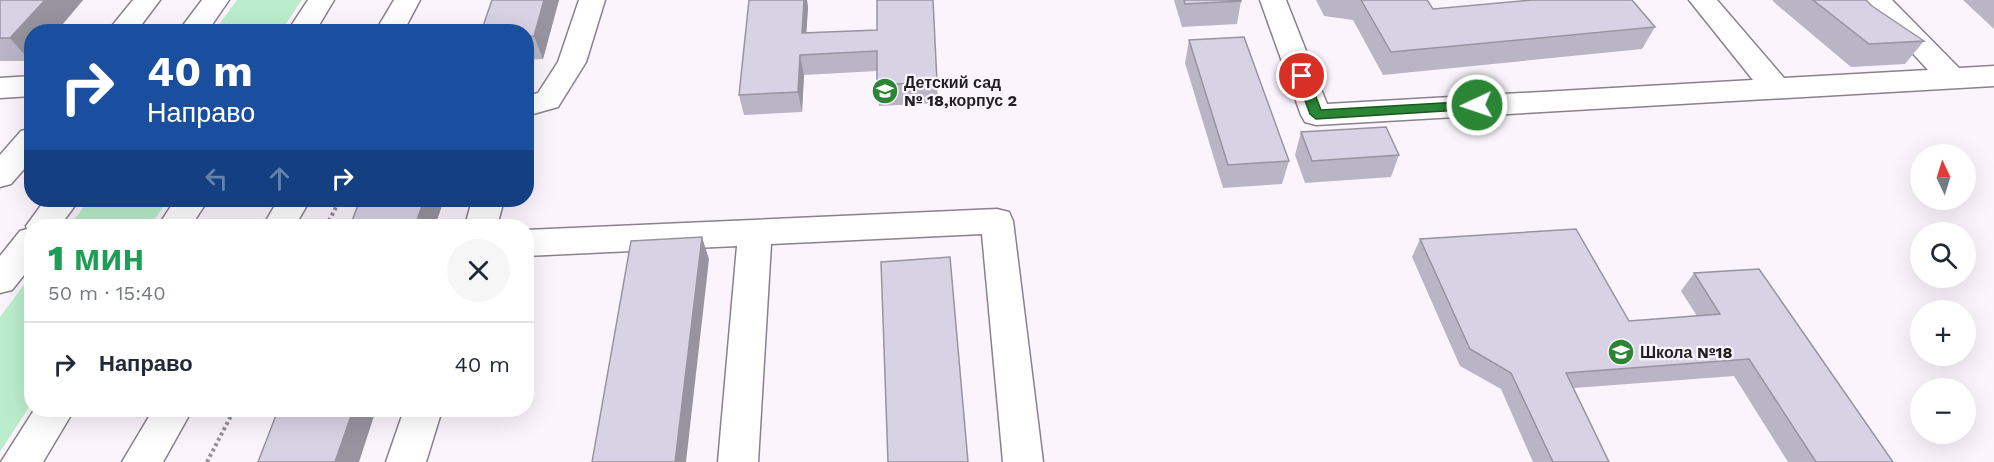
<!DOCTYPE html>
<html lang="ru">
<meta charset="utf-8">
<style>
:root{--surface:#fff;--page:#f6f6f7;--text:#1f2937;--muted:#747a83;--line:#e0e1e3}
body{margin:0;font-family:"Work Sans",sans-serif;background:var(--page);color:var(--text);height:100vh;display:flex;flex-direction:column;font-size:22px;white-space:nowrap}
*{box-sizing:border-box;margin:0}
p{font-size:20px;color:var(--muted)}
.icon{flex:none;width:33px;height:33px;fill:none;stroke:currentColor;stroke-width:2;stroke-linecap:round;stroke-linejoin:round}
.map{position:relative;flex:1;overflow:hidden}
.side{position:absolute;left:24px;top:219px;width:510px;height:198px;display:flex;flex-direction:column;background:var(--surface);border-radius:24px;box-shadow:0 6px 24px #0002}
.side>*{flex:none}
.banner{position:absolute;left:24px;top:24px;width:510px;height:183px;border-radius:24px;box-shadow:0 6px 24px #0002;background:#1a4fa0;color:#fff;overflow:hidden}
.needle{width:39px;rotate:356deg}
.tools{position:absolute;left:1910px;top:144px;display:grid;gap:12px}
.tools a{display:grid;place-items:center;width:66px;height:66px;border-radius:50%;background:var(--surface);box-shadow:0 6px 24px #0002;font-size:30px}
.pin{position:absolute;display:grid;place-items:center;width:51px;height:51px;color:#fff;margin:-26px;border:3px solid #fff;border-radius:50%;box-shadow:0 2px 6px #0007}
.me{position:absolute;width:66px;margin:-33px;rotate:267deg;stroke-linejoin:round;filter:drop-shadow(0 0 4px #0008)}
.turn{display:flex;align-items:center;gap:21px;height:126px;padding:0 24px;font-size:27px}
.turn .icon{width:78px;height:78px;stroke-width:2.5}
.turn b{display:block;font-size:42px;line-height:51px}
.lanes{display:flex;align-items:center;height:57px;padding:0 24px;background:#0003;justify-content:center;gap:30px;direction:ltr}
.lanes .off{opacity:.35}
.round{display:grid;place-items:center;flex:none;width:63px;height:63px;border-radius:32px;background:var(--page)}
.summary{display:flex;align-items:center;justify-content:space-between;height:102px;padding:0 24px}
h1{font-size:36px;font-weight:800;line-height:45px;color:#1e9e55}
ul{padding:0;list-style:none}
li{display:flex;align-items:center;gap:18px;height:84px;padding:0 24px;border-top:2px solid var(--line)}
li div{flex:1}
li b{display:block;font-size:22px}
li em{font-style:normal}
.map>svg:first-child{display:block}
.green{fill:#bbedcc}
.lines{fill:none;stroke-linecap:round;stroke-linejoin:round}
.minor-casing{stroke:#8b808e;stroke-width:3}
.major-casing{stroke:#8b808e;stroke-width:3}
.path{stroke:#958f96;stroke-width:4;stroke-dasharray:3 3;stroke-linecap:butt}
.minor{fill:#fff;fill-rule:evenodd}
.major{fill:#fff;fill-rule:evenodd}
.wall{fill:#bab5c4}
.shaded-wall{fill:#9794a0}
.building{fill:#d8d3e4;stroke:#9794a0;stroke-width:1.5}
.route{fill:#2a8535;stroke:#1b5622;stroke-width:1.5}
.labels{text-anchor:middle;dominant-baseline:central;stroke-width:4.5;stroke-linejoin:round;paint-order:stroke}
.poi-label{font-size:16px;font-weight:bold;fill:#231f24;stroke:#fbf4fd;text-anchor:start}
</style>
<div class="map">
<svg width="1994" height="462" viewBox="0 0 1994 462">
<rect width="100%" height="100%" fill="#fbf4fd"/>
<path class="green" d="M 237,0 L 302,0 L 281,31 L 214,31 Z
M 89,200 L 168,200 L 150,226 L 69,226 Z
M 31,275 L 31,404 L 0,452 L 0,317 Z"/>
<g class="lines">
<defs>
<path id="minor" d="M 133,0 L 160,0 L 136,32 L 107,32 Z
M 394,0 L 420,0 L 403,32 L 375,32 Z
M 579,0 L 605,0 L 586,62 L 558,107 L 526,116 L 526,96 L 538,93 L 558,62 Z
M 1260,0 L 1286,0 L 1327,104 L 1753,80 L 1689,0 L 1717,0 L 1784,78 L 1928,70 L 1864,0 L 1892,0 L 1959,68 L 1994,66 L 1994,86 L 1316,125 L 1305,122 L 1301,115 Z
M 32,76 L 32,96 L 0,98 L 0,78 Z
M 32,128 L 32,160 L 11,184 L 0,187 L 0,155 L 21,131 Z
M 278,200 L 310,200 L 295,226 L 263,226 Z
M 472,200 L 504,200 L 497,226 L 465,226 Z
M 997,209 L 1009,212 L 1013,221 L 1043,462 L 1003,462 L 982,234 L 771,244 L 758,462 L 718,462 L 737,246 L 526,256 L 526,230 Z
M 153,410 L 192,410 L 163,462 L 122,462 Z
M 404,410 L 442,410 L 426,462 L 386,462 Z"/>
<path id="major" d="M 202,0 L 229,0 L 207,32 L 178,32 Z
M 308,0 L 334,0 L 315,32 L 287,32 Z
M 45,200 L 79,200 L 60,226 L 32,226 L 32,265 L 12,290 L 0,293 L 0,256 L 20,231 L 27,229 L 26,226 Z
M 175,200 L 208,200 L 191,226 L 158,226 Z
M 34,410 L 74,410 L 43,462 L 1,462 Z"/>
</defs>
<use href="#minor" class="minor-casing"/>
<use href="#major" class="major-casing"/>
<path class="path" d="M 326,226 L 340,200
M 207,462 L 234,410"/>
<use href="#minor" class="minor"/>
<use href="#major" class="major"/>
</g>
<path class="wall" d="M 0,0 L 83,0 L 56,32 L 32,32 L 32,59 L 30,61 L 0,61 Z
M 492,0 L 559,0 L 543,59 L 526,60 L 526,32 Z
M 749,0 L 807,0 L 808,8 L 806,33 L 877,30 L 933,0 L 938,103 L 879,106 L 877,85 L 877,71 L 804,75 L 802,112 L 744,115 L 739,95 Z
M 1174,0 L 1241,0 L 1241,1 L 1237,24 L 1182,27 Z
M 1316,0 L 1427,0 L 1433,9 L 1655,27 L 1642,49 L 1383,75 L 1353,20 L 1324,16 Z
M 1772,0 L 1866,0 L 1872,6 L 1924,41 L 1905,64 L 1851,67 L 1777,5 Z
M 1963,0 L 1994,0 L 1994,29 Z
M 1189,40 L 1289,161 L 1282,184 L 1223,188 L 1185,63 Z
M 1301,132 L 1399,155 L 1391,177 L 1305,183 L 1295,155 Z
M 1420,239 L 1629,321 L 1697,316 L 1681,291 L 1694,273 L 1893,462 L 1788,462 L 1734,376 L 1574,388 L 1609,462 L 1533,462 L 1501,389 L 1460,366 L 1412,257 Z"/>
<path class="shaded-wall" d="M 45,0 L 83,0 L 56,32 L 32,32 L 32,59 L 30,61 L 10,38 Z
M 544,0 L 559,0 L 543,59 L 534,36 Z
M 804,0 L 807,0 L 808,8 L 805,54 L 802,33 Z
M 800,55 L 804,75 L 802,112 L 798,92 Z
M 424,200 L 444,200 L 435,226 L 415,226 Z
M 702,237 L 709,259 L 686,462 L 675,462 Z
M 353,410 L 376,410 L 359,462 L 335,462 Z"/>
<path class="building" d="M 0,0 L 45,0 L 10,38 L 0,38 Z
M 492,0 L 544,0 L 534,36 L 526,37 L 526,32 L 481,32 Z
M 749,0 L 804,0 L 802,33 L 877,30 L 877,0 L 933,0 L 937,82 L 877,85 L 877,51 L 800,55 L 798,92 L 739,95 Z
M 1184,0 L 1241,0 L 1241,1 L 1185,4 Z
M 1361,0 L 1427,0 L 1433,9 L 1532,0 L 1632,0 L 1655,27 L 1391,52 Z
M 1813,0 L 1866,0 L 1872,6 L 1924,41 L 1869,44 Z
M 1244,37 L 1289,161 L 1228,165 L 1189,40 Z
M 1386,127 L 1399,155 L 1312,161 L 1301,132 Z
M 360,200 L 424,200 L 415,226 L 350,226 Z
M 1576,229 L 1629,321 L 1720,314 L 1694,273 L 1759,269 L 1893,462 L 1816,462 L 1749,359 L 1566,373 L 1609,462 L 1553,462 L 1511,373 L 1470,349 L 1420,239 Z
M 702,237 L 675,462 L 592,462 L 631,241 Z
M 950,257 L 968,462 L 888,462 L 881,262 Z
M 278,410 L 353,410 L 335,462 L 258,462 Z"/>
<path class="route" d="M 1302,72 L 1308,76 L 1321,110 L 1477,101 L 1483,105 L 1477,109 L 1316,119 L 1310,114 L 1296,76 Z"/>
<defs>
<symbol id="school-disc" viewBox="-11 -11 22 22"><circle r="9.5" fill="#2a8535" stroke="#fbf4fd"/><path d="M0-5L7-2L0 1L-7-2ZM-4 1L0 2.5L4 1V4Q0 6-4 4Z" fill="#fff"/></symbol>
</defs>
<g fill-rule="evenodd">
<use href="#school-disc" x="870" y="76" width="30" height="30"/>
<use href="#school-disc" x="1606" y="337" width="30" height="30"/>
</g>
<g class="labels">
<g class="poi-label">
<text x="904" y="82">Детский сад<tspan x="904" dy="18">№ 18,корпус 2</tspan></text>
<text x="1640" y="352">Школа №18</text>
</g>
</g>
</svg>
<div class="tools">
<a><svg class="needle" viewBox="-14 -14 28 28"><path d="M0-13l5 13h-10z" fill="#e53935"/><path d="M0 13l5-13h-10z" fill="#747a83"/></svg></a>
<a><svg class="icon" aria-label="search" viewBox="0 0 24 24"><circle cx="10" cy="10" r="6"/><path d="M15 15l6 6"/></svg></a>
<a>+</a>
<a>−</a>
</div>
<div class="pin" style="left:1302px;top:76px;background:#d93025"><svg class="icon" aria-label="arrive" viewBox="0 0 24 24"><path d="M6 21V4h12l-3 4 3 4H6"/></svg></div>
<svg class="me" style="left:1477px;top:105px" viewBox="-20 -20 40 40"><circle r="17" fill="#2a8535" stroke="#fff" stroke-width="3"/><path d="M0-11L8 9 0 5-8 9z" fill="#fff"/></svg>
<div class="banner">
<div class="turn"><svg class="icon" aria-label="right" viewBox="0 0 24 24"><path d="M7 20v-9h11M14 6l5 5-5 5"/></svg><div><b>40 m</b>Направо</div></div>
<div class="lanes"><svg class="icon off" aria-label="left" viewBox="0 0 24 24"><path d="M17 20v-9H6M10 6l-5 5 5 5"/></svg><svg class="icon off" aria-label="ahead" viewBox="0 0 24 24"><path d="M12 20V5M6 11l6-6 6 6"/></svg><svg class="icon" aria-label="right" viewBox="0 0 24 24"><path d="M7 20v-9h11M14 6l5 5-5 5"/></svg></div>
</div>
<section class="side">
<div class="summary"><div><h1>1 мин</h1><p>50 m · 15:40</p></div><a class="round"><svg class="icon" aria-label="close" viewBox="0 0 24 24"><path d="M6 6l12 12M18 6L6 18"/></svg></a></div>
<ul>
<li><svg class="icon" aria-label="right" viewBox="0 0 24 24"><path d="M7 20v-9h11M14 6l5 5-5 5"/></svg><div><b>Направо</b></div><em>40 m</em></li>
</ul>
</section>
</div>
